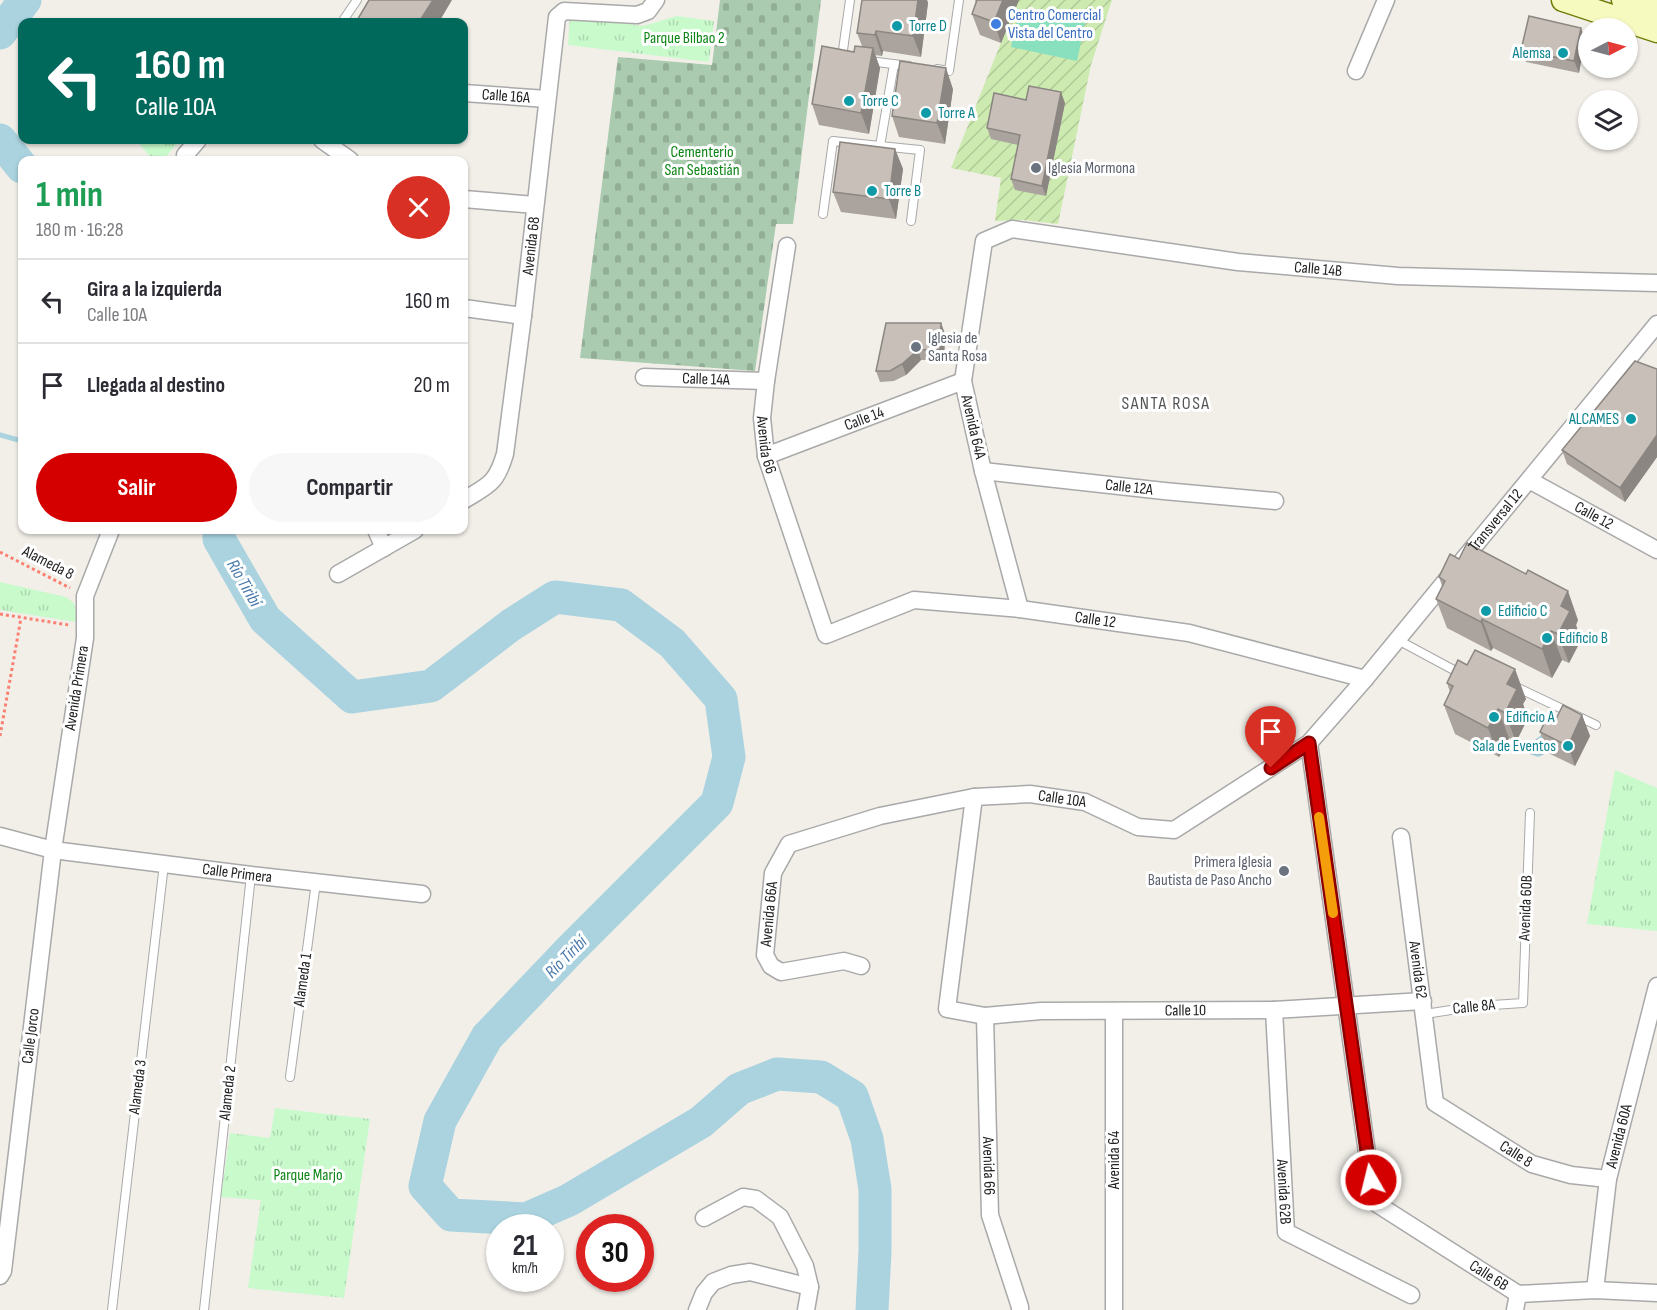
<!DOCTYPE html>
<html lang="es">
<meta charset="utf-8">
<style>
:root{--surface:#fff;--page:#f7f7f7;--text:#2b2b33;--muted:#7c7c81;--line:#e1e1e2;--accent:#d40000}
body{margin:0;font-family:"Sofia Sans Condensed",sans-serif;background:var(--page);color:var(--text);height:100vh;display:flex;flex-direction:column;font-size:22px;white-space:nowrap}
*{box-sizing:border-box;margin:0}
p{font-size:20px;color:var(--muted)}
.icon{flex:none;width:33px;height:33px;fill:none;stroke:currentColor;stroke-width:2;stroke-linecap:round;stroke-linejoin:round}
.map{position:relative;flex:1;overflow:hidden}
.drawer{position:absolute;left:18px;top:156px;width:450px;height:378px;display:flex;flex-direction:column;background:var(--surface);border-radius:12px;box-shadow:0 2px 4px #0004}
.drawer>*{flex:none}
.hud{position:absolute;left:18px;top:18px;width:450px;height:126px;border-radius:12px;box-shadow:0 2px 4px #0004;background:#00695c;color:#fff;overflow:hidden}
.needle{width:39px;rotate:84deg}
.buttons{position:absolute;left:1578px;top:18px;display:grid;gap:12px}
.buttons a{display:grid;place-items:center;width:60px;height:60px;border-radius:50%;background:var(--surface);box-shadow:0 2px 4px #0004;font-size:30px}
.speed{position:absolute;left:486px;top:1214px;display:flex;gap:12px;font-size:30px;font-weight:700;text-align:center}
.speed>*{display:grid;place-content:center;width:78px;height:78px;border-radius:50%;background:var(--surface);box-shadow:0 2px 4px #0004;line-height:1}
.speed small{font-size:15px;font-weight:400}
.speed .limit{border:9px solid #d22;background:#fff;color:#111}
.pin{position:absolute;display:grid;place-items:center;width:51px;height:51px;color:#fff;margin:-62px -26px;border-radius:50% 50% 50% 0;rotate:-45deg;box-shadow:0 0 6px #0007}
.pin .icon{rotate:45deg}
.me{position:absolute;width:66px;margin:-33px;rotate:352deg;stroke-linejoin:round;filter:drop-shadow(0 0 4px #0008)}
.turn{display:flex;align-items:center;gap:21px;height:126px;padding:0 18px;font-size:27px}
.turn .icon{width:78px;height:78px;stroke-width:2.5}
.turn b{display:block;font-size:42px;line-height:51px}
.round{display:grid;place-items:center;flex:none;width:63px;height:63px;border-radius:32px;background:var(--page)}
.summary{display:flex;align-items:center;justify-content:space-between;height:102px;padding:0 18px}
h1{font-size:36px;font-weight:700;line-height:45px;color:#1e9e55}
.cta{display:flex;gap:12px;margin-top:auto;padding:12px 18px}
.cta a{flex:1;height:69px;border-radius:36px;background:var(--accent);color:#fff;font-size:24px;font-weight:700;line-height:69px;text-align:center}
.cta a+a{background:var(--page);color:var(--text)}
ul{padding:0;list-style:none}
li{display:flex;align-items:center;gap:18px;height:84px;padding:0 18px;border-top:2px solid var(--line)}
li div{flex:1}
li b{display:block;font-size:22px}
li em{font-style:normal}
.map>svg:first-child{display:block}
.cemetery{fill:url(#cemetery-stones)}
.park{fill:url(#park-tufts)}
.garden{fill:url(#garden-furrows)}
.pitch{fill:#88e0be}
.water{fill:url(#water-rules)}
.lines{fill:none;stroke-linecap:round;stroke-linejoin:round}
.stream{stroke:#aad3df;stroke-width:5}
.river{stroke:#aad3df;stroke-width:33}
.service-casing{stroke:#a9a9a9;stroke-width:10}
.minor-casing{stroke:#a9a9a9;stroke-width:19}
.secondary-casing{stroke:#707d05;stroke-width:25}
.path{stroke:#fa8072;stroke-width:3;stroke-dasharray:3 3;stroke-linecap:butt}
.service{stroke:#fff;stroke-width:8}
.minor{stroke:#fff;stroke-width:16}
.secondary{stroke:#f7fabf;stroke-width:22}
.wall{fill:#aba49e}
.shaded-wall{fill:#8b8681}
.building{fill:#c7bfb8;stroke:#8b8681;stroke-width:1.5}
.route-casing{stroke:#8a0000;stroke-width:15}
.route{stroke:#d40000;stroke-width:10}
.slow{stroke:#f59e0b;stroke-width:10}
.shop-dot{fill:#3f7fe0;stroke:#fff;stroke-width:2}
.culture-dot{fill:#0f9aa8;stroke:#fff;stroke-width:2}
.worship-dot{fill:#6b7280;stroke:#fff;stroke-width:2}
.labels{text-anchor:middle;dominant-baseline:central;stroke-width:6;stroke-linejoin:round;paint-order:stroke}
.shop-label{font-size:16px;fill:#366cbe;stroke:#fff;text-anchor:start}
.culture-label{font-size:16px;fill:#0d838f;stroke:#fff;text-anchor:start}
.park-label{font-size:16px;fill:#0c8416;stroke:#fff}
.street-label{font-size:16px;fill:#222;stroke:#fff}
.worship-label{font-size:16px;fill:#5b616d;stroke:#fff;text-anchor:start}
.neighbourhood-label{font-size:18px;letter-spacing:1.5px;fill:#555;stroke:#fff}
.water-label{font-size:18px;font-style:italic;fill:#4a7aab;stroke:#fff}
</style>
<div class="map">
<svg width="1657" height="1310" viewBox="0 0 1657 1310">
<defs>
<pattern id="cemetery-stones" width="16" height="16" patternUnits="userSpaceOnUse" patternTransform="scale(1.5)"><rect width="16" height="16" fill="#aacbaf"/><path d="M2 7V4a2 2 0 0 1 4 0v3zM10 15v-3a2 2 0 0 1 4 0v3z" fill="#92ae96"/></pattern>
<pattern id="park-tufts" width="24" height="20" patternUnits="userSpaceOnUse" patternTransform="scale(1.5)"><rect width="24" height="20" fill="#c8facc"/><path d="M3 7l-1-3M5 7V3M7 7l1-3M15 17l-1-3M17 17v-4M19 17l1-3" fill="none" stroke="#acd6af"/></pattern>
<pattern id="garden-furrows" width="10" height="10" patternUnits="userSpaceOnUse" patternTransform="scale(1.5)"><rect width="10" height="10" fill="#cdebb0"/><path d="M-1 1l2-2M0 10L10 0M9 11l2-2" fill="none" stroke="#b0c997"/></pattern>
<pattern id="water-rules" width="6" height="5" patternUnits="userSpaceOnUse" patternTransform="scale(1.5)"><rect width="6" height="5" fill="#aad3df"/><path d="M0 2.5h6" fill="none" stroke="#92b5bf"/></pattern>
</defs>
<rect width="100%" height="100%" fill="#f2efe9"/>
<path class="cemetery" d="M 720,0 L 821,0 L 793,224 L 776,224 L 755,371 L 580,358 L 618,57 L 712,65 Z"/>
<path class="park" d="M 570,16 L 643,26 L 677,16 L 714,21 L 709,62 L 568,45 Z
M 136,140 L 180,140 L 163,160 L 153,160 Z
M 0,582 L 66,597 L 74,603 L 76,613 L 76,622 L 0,610 Z
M 1615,770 L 1657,788 L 1657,931 L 1587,924 Z
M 275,1108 L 370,1119 L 344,1298 L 248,1288 L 261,1200 L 221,1197 L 230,1133 L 270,1138 Z"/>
<path class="garden" d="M 1018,0 L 1112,0 L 1091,65 L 1058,224 L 1023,220 L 995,221 L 1001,178 L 951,168 Z"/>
<path class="pitch" d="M 1019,9 L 1085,23 L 1077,61 L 1011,47 Z"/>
<path class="water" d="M 1546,734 L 1551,742 L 1543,755 L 1538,757 L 1530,754 L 1527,748 L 1528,746 L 1541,735 Z"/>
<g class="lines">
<path class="stream" d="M 0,435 L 22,441"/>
<path class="river" d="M 0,33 L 25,0
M 0,140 L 22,167
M 219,530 L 219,539 L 265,619 L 352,697 L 431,686 L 511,625 L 555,597 L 621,605 L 672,643 L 721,699 L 729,757 L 717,803 L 571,949 L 487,1037 L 440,1121 L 425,1186 L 451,1215 L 526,1219 L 569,1200 L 701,1122 L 739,1089 L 777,1074 L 821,1077 L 852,1096 L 867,1139 L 875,1189 L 875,1251 L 872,1310"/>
<defs>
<path id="service" d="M 342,22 L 357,0
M 844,57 L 842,57 L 850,0
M 869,61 L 909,66
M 937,69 L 949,71 L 959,0
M 880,146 L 920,150 L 911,221
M 823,214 L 833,141 L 880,146 L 894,64
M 1398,640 L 1463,675
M 1512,685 L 1596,725
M 1425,1014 L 1477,1006 L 1523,1003 L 1530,813
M 290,1077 L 316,882
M 112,1310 L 164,864
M 204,1310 L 251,875"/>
<g id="minor">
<path d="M 1356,71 L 1386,0"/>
<path id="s1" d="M 464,93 L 547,99"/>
<path d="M 322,140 L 350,160"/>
<path d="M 185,160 L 185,155 L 198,140"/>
<path d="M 464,199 L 535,205"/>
<path id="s2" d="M 787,246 L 766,381 L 762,418 L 766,456 L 826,635 L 914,600 L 1020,609 L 1189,633 L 1365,679"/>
<path d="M 464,308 L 523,316"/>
<path id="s3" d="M 644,377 L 766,381"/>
<path id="s4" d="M 766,456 L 963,381"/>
<path id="s5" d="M 983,471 L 1164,491 L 1275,501"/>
<path id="s6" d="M 1529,480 L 1657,550"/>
<path id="s7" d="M 464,500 C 489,485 496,484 505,454 L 523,316 L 557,17 L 564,11 L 637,15 L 648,11 L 656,0"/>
<path id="s8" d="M 111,530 L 85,596 L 85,638 L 53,850 L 251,875 L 422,894"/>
<path d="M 376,530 L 384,548"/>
<path d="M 338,574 L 415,530"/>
<path id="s9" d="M 1020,609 L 983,471 L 963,381 L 984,241 L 1012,229 L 1238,262 L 1398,276 L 1657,283"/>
<path id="s10" d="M 1309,743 L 1374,1202 L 1518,1294 L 1595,1290 L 1657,1293"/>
<path id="s11" d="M 974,797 L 947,1009 L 985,1016 L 1041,1011 L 1274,1010 L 1423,1001"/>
<path d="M 0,836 L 53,850 L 3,1271 L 0,1276"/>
<path id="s12" d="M 1401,837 L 1435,1103 L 1532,1164 L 1571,1175 L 1608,1179"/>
<path id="s13" d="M 861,966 L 844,961 L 781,972 L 771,966 L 765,955 L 773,873 L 789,844 L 880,816 L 974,797 L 1030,794 L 1085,802 L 1138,827 L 1174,830 L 1309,743 L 1365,679 L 1657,324"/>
<path id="s14" d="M 1274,1010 L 1286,1232 L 1411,1295"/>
<path id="s15" d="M 985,1016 L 990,1215 L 1020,1307 L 1020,1310"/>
<path d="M 704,1218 L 743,1197 L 756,1199 L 780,1217 L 805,1266 L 810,1287"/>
<path id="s16" d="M 1595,1290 L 1608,1179 L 1657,986"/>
<path d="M 697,1310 L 704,1293 L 713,1282 L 731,1275 L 750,1272 L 810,1287 L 806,1310"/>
<path d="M 1114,1310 L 1114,1011"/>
<path d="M 1515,1310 L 1518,1294"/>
</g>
<path id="secondary" d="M 1563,0 L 1657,31
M 1623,0 L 1657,11"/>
</defs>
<use href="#service" class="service-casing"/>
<use href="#minor" class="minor-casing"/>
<use href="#secondary" class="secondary-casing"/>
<path class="path" d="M 0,552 L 70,588
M 0,614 L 69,625
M 0,736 L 21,618"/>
<use href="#service" class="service"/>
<use href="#minor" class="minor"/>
<use href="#secondary" class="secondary"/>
</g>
<path class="wall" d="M 862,0 L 927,0 L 928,3 L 921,57 L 883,51 L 882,56 L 875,55 L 880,68 L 869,134 L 819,125 L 812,104 L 854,52 L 862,46 L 857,33 Z
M 975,0 L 1019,0 L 1001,43 L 980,35 L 972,14 L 976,3 Z
M 1581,28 L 1585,40 L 1579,73 L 1526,62 L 1521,50 Z
M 953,89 L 945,144 L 899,137 L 892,116 Z
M 1026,100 L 1065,103 L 1046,196 L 1015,190 L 1011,179 L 1018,145 L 991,139 L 987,128 Z
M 895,149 L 903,169 L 896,219 L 841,212 L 833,192 Z
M 941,323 L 945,334 L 944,360 L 921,360 L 906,375 L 894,381 L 880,382 L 876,371 Z
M 1657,369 L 1657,457 L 1625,502 L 1567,464 L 1562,450 Z
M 1439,577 L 1578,620 L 1576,625 L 1581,640 L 1569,663 L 1562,660 L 1552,678 L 1493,648 L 1491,651 L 1447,628 L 1436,599 L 1442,586 Z
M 1447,683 L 1526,699 L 1523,704 L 1528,718 L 1516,742 L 1509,738 L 1499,757 L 1455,734 L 1444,705 L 1450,692 Z
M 1582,715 L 1590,736 L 1575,766 L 1548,753 L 1540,732 L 1556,719 Z"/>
<path class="shaded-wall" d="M 433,0 L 452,0 L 439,22 L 419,22 Z
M 918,0 L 927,0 L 928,3 L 921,57 L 913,36 Z
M 1003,0 L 1019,0 L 1001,43 L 994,22 Z
M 1581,28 L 1585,40 L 1579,73 L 1574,61 Z
M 876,31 L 883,51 L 882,56 L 875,35 Z
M 873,48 L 880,68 L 869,134 L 861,113 Z
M 946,68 L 953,89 L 945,144 L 937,123 Z
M 1061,92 L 1065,103 L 1046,196 L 1042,186 Z
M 895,149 L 903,169 L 896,219 L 889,199 Z
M 941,323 L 945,334 L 944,360 L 940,349 Z
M 918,350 L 921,360 L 906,375 L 902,364 Z
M 1657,435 L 1657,457 L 1625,502 L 1620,488 Z
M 1568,591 L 1578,620 L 1576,625 L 1581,640 L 1569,663 L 1558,634 L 1561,606 Z
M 1482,619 L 1493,648 L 1491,651 L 1481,622 Z
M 1551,631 L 1562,660 L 1552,678 L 1542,649 Z
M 1515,669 L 1526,699 L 1523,704 L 1528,718 L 1516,742 L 1505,713 L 1507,684 Z
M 1498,709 L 1509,738 L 1499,757 L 1488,728 Z
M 1582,715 L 1590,736 L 1575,766 L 1568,746 Z"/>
<path class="building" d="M 369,0 L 433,0 L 419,22 L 356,22 Z
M 862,0 L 918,0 L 913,36 L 876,31 L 875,35 L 857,33 Z
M 977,0 L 1003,0 L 994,22 L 972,14 Z
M 1529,16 L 1581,28 L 1574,61 L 1521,50 Z
M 822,46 L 854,52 L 855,46 L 873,48 L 861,113 L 812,104 Z
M 900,61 L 946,68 L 937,123 L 892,116 Z
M 1029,86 L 1061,92 L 1042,186 L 1011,179 L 1020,135 L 987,128 L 994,93 L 1026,100 Z
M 840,142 L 895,149 L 889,199 L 833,192 Z
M 886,323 L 941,323 L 940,349 L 918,350 L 902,364 L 890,371 L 876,371 Z
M 1635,361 L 1657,369 L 1657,435 L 1620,488 L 1562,450 Z
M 1467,543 L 1526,574 L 1528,570 L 1568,591 L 1561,606 L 1570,611 L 1558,634 L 1551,631 L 1542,649 L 1482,619 L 1481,622 L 1436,599 L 1445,581 L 1439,577 L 1450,554 L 1459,559 Z
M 1475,650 L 1515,669 L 1507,684 L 1517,689 L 1505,713 L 1498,709 L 1488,728 L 1444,705 L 1453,686 L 1447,683 L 1458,660 L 1467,665 Z
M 1563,705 L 1582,715 L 1568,746 L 1540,732 L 1548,715 L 1556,719 Z"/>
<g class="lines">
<defs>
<path id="route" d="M 1271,768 L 1309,743 L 1371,1180"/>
</defs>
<use href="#route" class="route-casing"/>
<use href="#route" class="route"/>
<path class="slow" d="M 1319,817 L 1333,913"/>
</g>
<circle class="shop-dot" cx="996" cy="24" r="6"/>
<g class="culture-dot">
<circle cx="897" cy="26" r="6"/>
<circle cx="1563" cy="53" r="6"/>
<circle cx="849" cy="101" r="6"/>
<circle cx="926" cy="113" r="6"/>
<circle cx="872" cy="191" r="6"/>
<circle cx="1631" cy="419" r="6"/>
<circle cx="1486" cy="611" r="6"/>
<circle cx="1547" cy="638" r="6"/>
<circle cx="1494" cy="717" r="6"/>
<circle cx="1568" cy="746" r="6"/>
</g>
<g class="worship-dot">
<circle cx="1036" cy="168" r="6"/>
<circle cx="916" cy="347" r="6"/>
<circle cx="1284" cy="871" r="6"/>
</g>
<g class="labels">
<g class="shop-label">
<text x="1008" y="15">Centro Comercial<tspan x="1008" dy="18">Vista del Centro</tspan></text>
</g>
<g class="culture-label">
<text x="909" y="26">Torre D</text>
<text x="1551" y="53" text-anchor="end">Alemsa</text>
<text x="861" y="101">Torre C</text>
<text x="938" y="113">Torre A</text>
<text x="884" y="191">Torre B</text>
<text x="1619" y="419" text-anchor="end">ALCAMES</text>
<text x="1498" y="611">Edificio C</text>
<text x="1559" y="638">Edificio B</text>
<text x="1506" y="717">Edificio A</text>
<text x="1556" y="746" text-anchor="end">Sala de Eventos</text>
</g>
<g class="park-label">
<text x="684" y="38">Parque Bilbao 2</text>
<text x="702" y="152">Cementerio<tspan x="702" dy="18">San Sebastián</tspan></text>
<text x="308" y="1175">Parque Marjo</text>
</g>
<g class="street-label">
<text stroke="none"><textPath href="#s1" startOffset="42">Calle 16A</textPath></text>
<text stroke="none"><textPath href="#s7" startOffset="274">Avenida 68</textPath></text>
<text stroke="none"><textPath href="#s9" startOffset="716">Calle 14B</textPath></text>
<text stroke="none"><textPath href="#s3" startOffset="62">Calle 14A</textPath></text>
<text stroke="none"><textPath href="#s4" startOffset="105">Calle 14</textPath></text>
<text transform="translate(973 427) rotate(77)">Avenida 64A</text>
<text stroke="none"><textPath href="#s2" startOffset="201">Avenida 66</textPath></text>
<text stroke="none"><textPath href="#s5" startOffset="147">Calle 12A</textPath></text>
<text stroke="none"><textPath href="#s6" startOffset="74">Calle 12</textPath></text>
<text stroke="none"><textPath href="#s13" startOffset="1070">Transversal 12</textPath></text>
<text transform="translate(48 563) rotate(27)">Alameda 8</text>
<text stroke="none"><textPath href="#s2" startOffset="678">Calle 12</textPath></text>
<text transform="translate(77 688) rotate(-81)">Avenida Primera</text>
<text stroke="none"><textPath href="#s13" startOffset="501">Calle 10A</textPath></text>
<text stroke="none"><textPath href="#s8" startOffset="513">Calle Primera</textPath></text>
<text transform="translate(1526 908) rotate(-88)">Avenida 60B</text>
<text stroke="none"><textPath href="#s13" startOffset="147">Avenida 66A</textPath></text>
<text stroke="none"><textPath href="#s12" startOffset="134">Avenida 62</textPath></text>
<text transform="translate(303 980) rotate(-82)">Alameda 1</text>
<text transform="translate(1474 1007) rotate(-6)">Calle 8A</text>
<text stroke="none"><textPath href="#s11" startOffset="453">Calle 10</textPath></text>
<text transform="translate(31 1036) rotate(-83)">Calle Jorco</text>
<text transform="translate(138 1087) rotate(-83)">Alameda 3</text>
<text transform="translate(228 1093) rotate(-84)">Alameda 2</text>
<text stroke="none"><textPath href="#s16" startOffset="156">Avenida 60A</textPath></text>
<text stroke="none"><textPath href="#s12" startOffset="364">Calle 8</textPath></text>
<text transform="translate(1114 1160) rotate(-90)">Avenida 64</text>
<text stroke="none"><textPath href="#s15" startOffset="150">Avenida 66</textPath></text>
<text stroke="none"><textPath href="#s14" startOffset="182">Avenida 62B</textPath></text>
<text stroke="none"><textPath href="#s10" startOffset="600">Calle 6B</textPath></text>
</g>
<g class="worship-label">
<text x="1048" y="168">Iglesia Mormona</text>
<text x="928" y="338">Iglesia de<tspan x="928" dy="18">Santa Rosa</tspan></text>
<text x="1272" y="862" text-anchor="end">Primera Iglesia<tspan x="1272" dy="18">Bautista de Paso Ancho</tspan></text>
</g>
<g class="neighbourhood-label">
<text x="1166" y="403">SANTA ROSA</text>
</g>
<g class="water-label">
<text transform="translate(244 583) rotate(60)">Río Tiribí</text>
<text transform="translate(566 957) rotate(-45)">Río Tiribí</text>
</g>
</g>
</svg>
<div class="buttons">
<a><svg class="needle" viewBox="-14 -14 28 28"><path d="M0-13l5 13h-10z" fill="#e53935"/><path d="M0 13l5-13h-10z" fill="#7c7c81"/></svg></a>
<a><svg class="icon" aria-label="layers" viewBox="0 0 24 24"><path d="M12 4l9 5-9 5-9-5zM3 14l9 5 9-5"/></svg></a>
</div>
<div class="speed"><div>21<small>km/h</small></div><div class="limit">30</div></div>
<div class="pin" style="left:1271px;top:768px;background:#d93025"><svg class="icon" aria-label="arrive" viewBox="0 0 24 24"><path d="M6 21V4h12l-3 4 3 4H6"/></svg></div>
<svg class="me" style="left:1371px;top:1180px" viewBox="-20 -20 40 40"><circle r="17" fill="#d40000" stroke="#fff" stroke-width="3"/><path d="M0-11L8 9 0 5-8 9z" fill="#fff"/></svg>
<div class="hud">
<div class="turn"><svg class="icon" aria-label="left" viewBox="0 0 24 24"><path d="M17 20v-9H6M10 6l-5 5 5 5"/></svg><div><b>160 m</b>Calle 10A</div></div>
</div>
<section class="drawer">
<div class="summary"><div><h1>1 min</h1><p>180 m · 16:28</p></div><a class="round" style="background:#d93025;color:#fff"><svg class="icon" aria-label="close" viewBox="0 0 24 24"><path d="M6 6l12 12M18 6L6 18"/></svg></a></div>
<ul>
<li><svg class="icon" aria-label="left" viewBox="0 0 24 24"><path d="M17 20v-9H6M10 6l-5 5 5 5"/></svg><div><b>Gira a la izquierda</b><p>Calle 10A</p></div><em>160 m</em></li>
<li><svg class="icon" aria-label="arrive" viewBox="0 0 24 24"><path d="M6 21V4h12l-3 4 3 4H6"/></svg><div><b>Llegada al destino</b></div><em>20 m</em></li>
</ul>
<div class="cta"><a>Salir</a><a>Compartir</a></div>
</section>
</div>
